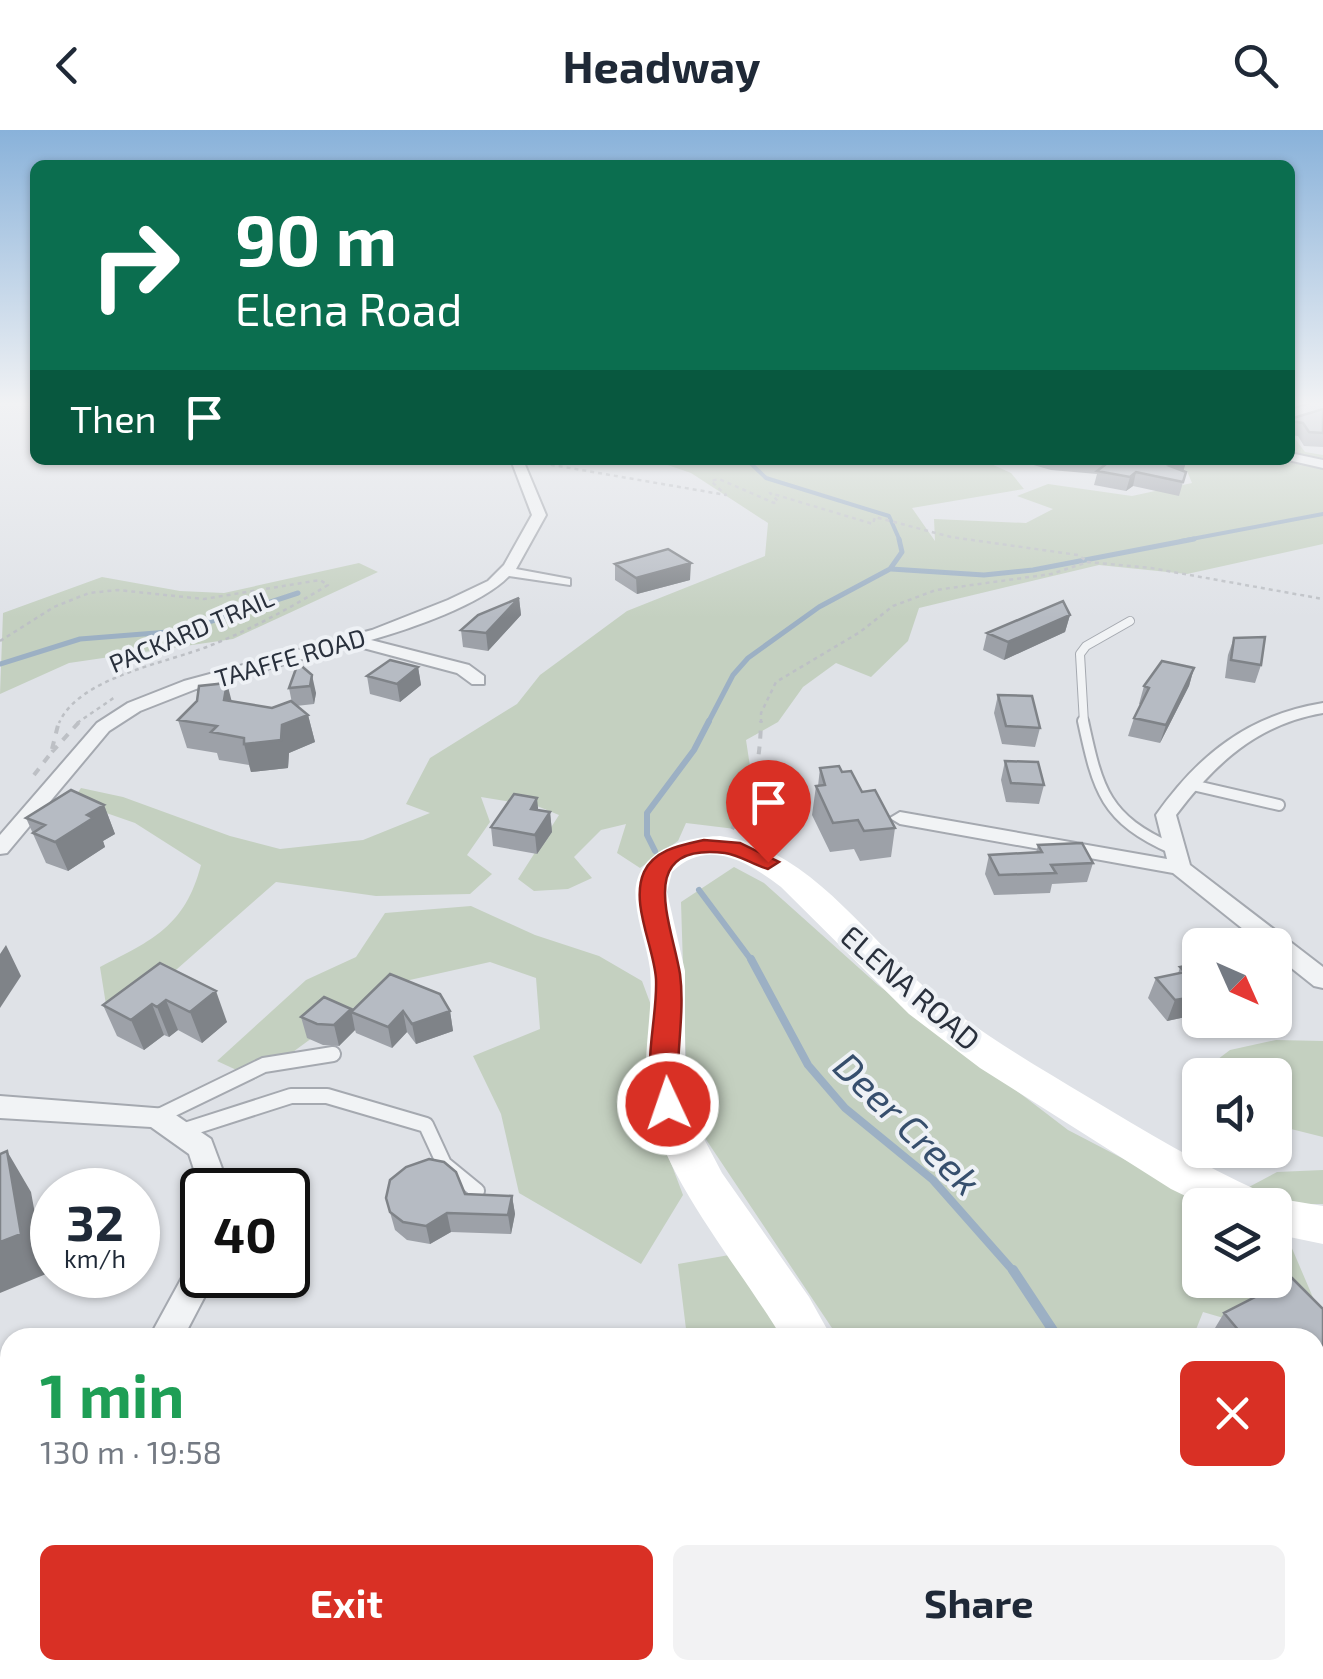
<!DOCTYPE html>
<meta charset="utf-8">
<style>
:root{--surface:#fff;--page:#f2f2f3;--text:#1f2937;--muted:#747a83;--accent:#d93025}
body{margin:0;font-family:"Exo 2",sans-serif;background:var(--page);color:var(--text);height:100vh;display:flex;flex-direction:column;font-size:38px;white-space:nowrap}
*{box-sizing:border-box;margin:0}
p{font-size:32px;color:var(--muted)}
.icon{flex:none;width:55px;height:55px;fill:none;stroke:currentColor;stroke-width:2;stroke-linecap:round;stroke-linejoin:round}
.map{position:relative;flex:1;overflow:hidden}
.side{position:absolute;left:0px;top:1198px;width:1325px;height:352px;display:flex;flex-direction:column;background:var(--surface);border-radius:30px 30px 0 0;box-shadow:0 2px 8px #0004}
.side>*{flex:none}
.guide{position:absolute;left:30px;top:30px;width:1265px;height:305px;border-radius:15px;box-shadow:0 2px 8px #0004;background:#0b6e4f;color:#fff;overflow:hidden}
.needle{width:65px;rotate:135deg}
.fabs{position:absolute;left:1182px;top:798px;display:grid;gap:20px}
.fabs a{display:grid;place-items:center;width:110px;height:110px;border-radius:15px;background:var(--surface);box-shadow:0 2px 8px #0004;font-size:50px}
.speed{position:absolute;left:30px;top:1038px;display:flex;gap:20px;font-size:50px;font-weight:700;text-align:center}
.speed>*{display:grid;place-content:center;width:130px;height:130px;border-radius:50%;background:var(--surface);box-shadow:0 2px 8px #0004;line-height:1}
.speed small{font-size:25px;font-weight:400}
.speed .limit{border:5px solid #111;border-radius:15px;background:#fff;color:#111}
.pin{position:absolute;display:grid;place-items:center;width:85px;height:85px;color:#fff;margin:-102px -42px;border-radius:50% 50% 50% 0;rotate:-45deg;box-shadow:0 0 10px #0007}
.pin .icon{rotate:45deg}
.me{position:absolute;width:110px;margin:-55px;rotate:357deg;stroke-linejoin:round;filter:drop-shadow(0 0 8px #0008)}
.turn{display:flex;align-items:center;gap:35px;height:210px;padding:0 40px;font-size:45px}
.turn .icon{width:130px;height:130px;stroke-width:2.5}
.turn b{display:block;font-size:70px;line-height:85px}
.then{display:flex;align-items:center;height:95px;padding:0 40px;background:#0003;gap:20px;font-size:38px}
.round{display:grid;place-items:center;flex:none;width:105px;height:105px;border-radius:15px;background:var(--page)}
.overview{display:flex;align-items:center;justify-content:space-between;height:170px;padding:0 40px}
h1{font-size:60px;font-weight:700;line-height:75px;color:#1e9e55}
.button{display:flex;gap:20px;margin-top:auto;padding:20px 40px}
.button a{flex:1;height:115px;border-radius:15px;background:var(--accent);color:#fff;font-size:40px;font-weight:700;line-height:115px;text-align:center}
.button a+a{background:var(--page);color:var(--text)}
header{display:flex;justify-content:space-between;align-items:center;height:130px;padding:0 40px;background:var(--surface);font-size:45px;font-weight:700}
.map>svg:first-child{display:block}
.green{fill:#c4d0c0}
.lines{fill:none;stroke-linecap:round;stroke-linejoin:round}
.stream-far4{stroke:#9cb0c4;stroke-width:4}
.stream-far3{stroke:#9cb0c4;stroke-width:5}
.stream-far2{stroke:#9cb0c4;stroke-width:6}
.stream-far1{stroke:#9cb0c4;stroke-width:8}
.stream{stroke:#9cb0c4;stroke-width:10}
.lane-far2-casing{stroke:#a5a9b0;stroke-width:10}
.lane-far1-casing{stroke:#a5a9b0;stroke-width:14}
.lane-casing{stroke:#a5a9b0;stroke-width:18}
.street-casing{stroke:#a5a9b0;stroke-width:4}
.path-far1{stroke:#bdc0c5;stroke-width:2.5;stroke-dasharray:4 4;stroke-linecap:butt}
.path{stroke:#bdc0c5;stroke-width:4;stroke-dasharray:8 8;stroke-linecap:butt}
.lane-far2{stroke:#f1f3f5;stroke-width:8}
.lane-far1{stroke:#f1f3f5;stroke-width:10}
.lane{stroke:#f1f3f5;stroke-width:14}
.street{fill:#f1f3f5;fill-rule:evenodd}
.secondary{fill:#fff;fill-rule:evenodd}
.wall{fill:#9da1a8}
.shaded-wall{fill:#7f8388}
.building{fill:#b6bbc3;stroke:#7f8388;stroke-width:2.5}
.route{fill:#d93025;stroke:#8d1f18;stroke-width:2.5}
.labels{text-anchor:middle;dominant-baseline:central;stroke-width:8;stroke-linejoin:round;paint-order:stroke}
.far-street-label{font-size:25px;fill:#29303c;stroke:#eef1f5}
.street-label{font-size:30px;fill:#29303c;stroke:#eef1f5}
.near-water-label{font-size:38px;font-style:italic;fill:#374f6d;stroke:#eef1f5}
</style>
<header><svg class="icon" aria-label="back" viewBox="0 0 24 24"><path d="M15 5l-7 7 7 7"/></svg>Headway<svg class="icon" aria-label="search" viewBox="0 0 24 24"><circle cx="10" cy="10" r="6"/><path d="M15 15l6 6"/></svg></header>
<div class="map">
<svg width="1323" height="1549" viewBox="0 0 1323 1549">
<rect width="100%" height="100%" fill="#dfe2e7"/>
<path class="green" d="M 1290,302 L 1305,322 L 1323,325 L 1323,414 L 1187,444 L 1099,435 L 919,478 L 908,511 L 871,547 L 836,533 L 803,557 L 778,592 L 746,610 L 760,702 L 686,693 L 678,711 L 640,738 L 617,723 L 626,694 L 601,700 L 574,727 L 592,748 L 568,759 L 534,761 L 518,749 L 559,685 L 537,676 L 481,667 L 490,692 L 467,725 L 492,744 L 470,764 L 376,766 L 276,752 L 135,876 L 107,881 L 100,837 C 153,810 185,796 201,735 L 135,693 L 72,671 L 81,658 L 123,667 L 230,706 L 280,719 L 363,710 L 430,683 L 406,674 L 430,628 L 517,574 L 540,545 L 627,481 L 765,426 L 768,393 L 691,343 L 653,330 L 989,333 L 1011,343 L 1024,359 L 912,378 L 935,411 L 934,389 L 1026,393 L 1053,379 L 1017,366 L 1048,354 L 1132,366 L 1192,353 L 1187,341 L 1162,330 L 1290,330 Z
M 359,433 L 378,442 L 233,509 L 69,533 L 0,564 L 3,483 L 102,447 L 180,461 L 224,463 Z
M 734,737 L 764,753 L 878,855 L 1068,1000 L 1212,1075 L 1200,1075 L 1200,1150 L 1275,1150 L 1275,1107 L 1291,1116 L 1323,1191 L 1268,1201 L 1203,1182 L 1193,1207 L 838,1207 L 701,1002 L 686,933 L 681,772 Z
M 471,776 L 535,805 L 599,826 L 642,851 L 661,902 L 654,988 L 683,1065 L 641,1134 L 519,1063 L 501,984 L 473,926 L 540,899 L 536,848 L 490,832 L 383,856 L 256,949 L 217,931 L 306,850 L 356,827 L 385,783 Z
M 1276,910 L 1323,911 L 1323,1007 L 1275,995 L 1275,945 L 1200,945 L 1200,961 L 1193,948 L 1230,920 Z
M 1323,1040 L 1323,1074 L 1279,1074 L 1247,1058 L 1277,1042 Z
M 735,1124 L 789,1207 L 687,1207 L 678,1134 Z
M 1323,1237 L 1323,1549 L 898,1549 L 897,1540 L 1315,1540 L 1315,1242 Z
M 673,1540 L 810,1540 L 807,1549 L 669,1549 Z"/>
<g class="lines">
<path class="stream-far4" d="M 747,330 L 766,348 L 889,386 L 900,411
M 1181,411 L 1323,384"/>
<path class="stream-far3" d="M 891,439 L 984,445 L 1033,440 L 1194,409
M 0,534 L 80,509 L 181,501 L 298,463
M 708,593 L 733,545 L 748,528 L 819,477 L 890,439 L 902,422 L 899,409"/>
<path class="stream-far2" d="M 655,721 L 647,705 L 647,683 L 694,620 L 709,591
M 699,760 L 752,831"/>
<path class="stream-far1" d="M 751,829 L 808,935 L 845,978 L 933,1050 L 1015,1143"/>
<path class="stream" d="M 1013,1140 L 1058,1208
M 1315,1535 L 1323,1542"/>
<defs>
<path id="lane-far2" d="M 1084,593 L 1080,524 L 1086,516 L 1130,491"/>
<path id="lane-far1" d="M 1083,591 C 1098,661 1105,689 1173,719
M 1188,654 L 1279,675"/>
<path id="lane" d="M 157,987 L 264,935 L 333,924
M 182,1001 L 291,966 L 327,966 L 426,995 L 444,1034 L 477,1061"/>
<path id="street" d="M 1308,271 L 1307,273 L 1290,278 L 1290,272 Z
M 1290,323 L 1323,330 L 1323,338 L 1288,330 Z
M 511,330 L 523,330 L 546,385 L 516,439 L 570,449 L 570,455 L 509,446 C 481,475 410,499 371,510 L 469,535 L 484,546 L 484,554 L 472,554 L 457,543 L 352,515 L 196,559 L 140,581 L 109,601 L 7,723 L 0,724 L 0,705 L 97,593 L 128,573 L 184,551 L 372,500 L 448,470 L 488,451 L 504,435 L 532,385 Z
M 1323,573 L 1323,583 C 1258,594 1215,633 1176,685 L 1190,735 L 1323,837 L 1323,858 L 1314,856 L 1275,825 L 1275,815 L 1263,815 L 1173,743 L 900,694 L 890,688 L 900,682 L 1167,729 L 1156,685 C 1199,624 1249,585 1323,573 Z
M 0,966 L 167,979 L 211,1009 L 230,1060 L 202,1060 L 202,1064 L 189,1024 L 151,997 L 0,988 Z
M 202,1127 L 202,1145 L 216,1145 L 183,1208 L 149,1208 L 191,1131 Z"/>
</defs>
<use href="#lane-far2" class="lane-far2-casing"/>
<use href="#lane-far1" class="lane-far1-casing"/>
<use href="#lane" class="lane-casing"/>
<use href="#street" class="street-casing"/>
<path class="path-far1" d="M 535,332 L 726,365 L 711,351 L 719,349 L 774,373 L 778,371 L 770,363 L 873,394 L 875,387 L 951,407 L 1078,425 L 1088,432
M 0,511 L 54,477 L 89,463 L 118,460 L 204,469 L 320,450 L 328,455 C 290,478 250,500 209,516 C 167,533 79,547 59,593
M 77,593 L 115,567
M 761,593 L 761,583 L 776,552 L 860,502 L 893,476 L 936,460 L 1051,444 L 1088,432 L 1151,438 L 1323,469"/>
<path class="path" d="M 52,622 L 80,591
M 34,645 L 51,623 L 59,591
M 732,699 C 754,664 760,632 761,591"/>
<use href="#lane-far2" class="lane-far2"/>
<use href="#lane-far1" class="lane-far1"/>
<use href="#lane" class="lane"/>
<use href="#street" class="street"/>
<path class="secondary" d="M 720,706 C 811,718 869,812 936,867 C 983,905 1036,936 1088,967 C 1145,1001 1201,1035 1261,1062 L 1265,1071 L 1275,1068 L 1323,1076 L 1323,1114 L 1275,1104 L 1275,1075 L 1204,1075 L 1171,1059 L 980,938 L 909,884 L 781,757 C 748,732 708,707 672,742 L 667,762 L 685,841 L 685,947 L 691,984 L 722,1043 L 809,1167 L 832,1208 L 782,1208 C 741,1139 662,1047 648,969 C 641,926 654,882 650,839 C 647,816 638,795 636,772 C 630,723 680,707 720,706 Z
M 822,1540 L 880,1540 L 877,1549 L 819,1549 Z"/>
</g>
<path class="wall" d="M 1323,279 L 1323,317 L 1304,316 L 1298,306 L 1290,305 L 1290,289 Z
M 1016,330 L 1179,330 L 1183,341 L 1186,342 L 1179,366 L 1133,356 L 1126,361 L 1094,355 L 1097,344 L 1051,340 Z
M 615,434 L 690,450 L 637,464 L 615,450 Z
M 519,468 L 521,485 L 488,521 L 463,517 L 461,500 Z
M 1070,485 L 1065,502 L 1004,530 L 983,520 L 987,503 Z
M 1234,508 L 1261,535 L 1255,553 L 1225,548 L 1228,525 Z
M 298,533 L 316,563 L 314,574 L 296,576 L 308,585 L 315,612 L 289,623 L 288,638 L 251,642 L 249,635 L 219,630 L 217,623 L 187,618 L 178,590 L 232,572 L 272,578 L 292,573 L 289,558 Z
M 418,537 L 421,555 L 400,572 L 370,564 L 367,546 Z
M 1194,538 L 1189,556 L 1160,613 L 1128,606 L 1134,588 L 1141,575 L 1139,574 L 1144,556 Z
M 998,565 L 1040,598 L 1035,617 L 1002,614 L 994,583 Z
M 1005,631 L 1044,655 L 1039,674 L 1006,672 L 1001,650 Z
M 820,638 L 842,642 L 895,698 L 891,727 L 860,731 L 854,719 L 830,722 L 812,685 L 816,656 L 818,656 Z
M 104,675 L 115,704 L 103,711 L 105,717 L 68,741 L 46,733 L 26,688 Z
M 538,680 L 550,682 L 552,702 L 537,724 L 493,716 L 491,697 Z
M 1038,715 L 1093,733 L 1087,752 L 1052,754 L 1050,763 L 994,765 L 985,744 L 989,725 L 1036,723 Z
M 160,833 L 227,892 L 202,913 L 178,900 L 169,907 L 164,905 L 144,920 L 117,906 L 103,875 Z
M 1200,833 L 1200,890 L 1211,890 L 1200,892 L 1195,885 L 1167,891 L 1148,868 L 1156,848 L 1178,844 L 1180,837 Z
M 351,881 L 450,881 L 453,901 L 416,914 L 407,902 L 392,918 L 356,903 L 355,900 L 339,916 L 323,915 L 307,908 L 301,887 Z
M 465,1064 L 512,1066 L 515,1084 L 511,1104 L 451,1102 L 430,1114 L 407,1110 L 395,1100 L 386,1068 Z
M 1224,1183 L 1315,1208 L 1209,1208 Z"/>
<path class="shaded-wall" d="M 1186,332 L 1182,346 L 1170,336 Z
M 1136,342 L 1133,356 L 1126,361 L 1130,347 Z
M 691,433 L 690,450 L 637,464 L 636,448 Z
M 519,468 L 521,485 L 488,521 L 486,503 Z
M 1070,485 L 1065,502 L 1004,530 L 1008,512 Z
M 418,537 L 421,555 L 400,572 L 397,554 Z
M 1194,538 L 1189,556 L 1160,613 L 1166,595 Z
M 312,545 L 316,563 L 314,574 L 310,556 Z
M 227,553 L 234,580 L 224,570 Z
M 308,585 L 315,612 L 289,623 L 288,638 L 251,642 L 244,614 L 282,595 Z
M 537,668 L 539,687 L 531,679 Z
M 104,675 L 115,704 L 103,711 L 105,717 L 68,741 L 55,712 L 87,685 Z
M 550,682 L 552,702 L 537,724 L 535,705 Z
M 6,815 L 21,846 L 0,878 L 0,824 Z
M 216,861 L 227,892 L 202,913 L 190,882 Z
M 1200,866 L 1200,873 L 1195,885 L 1167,891 L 1175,870 Z
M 166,870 L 178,900 L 169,907 L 157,877 Z
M 152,874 L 164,905 L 144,920 L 131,890 Z
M 351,879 L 355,900 L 339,916 L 334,895 Z
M 403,881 L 407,902 L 392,918 L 388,897 Z
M 450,881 L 453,901 L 416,914 L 412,894 Z
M 7,1021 L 31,1062 L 46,1144 L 0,1163 L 0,1112 Z
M 512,1066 L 515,1084 L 511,1104 L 508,1085 Z
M 447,1083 L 451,1102 L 430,1114 L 426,1096 Z
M 1323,1216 L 1323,1234 L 1315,1238 L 1315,1220 Z"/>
<path class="building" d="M 1323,279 L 1323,303 L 1309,302 L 1303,293 L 1290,291 L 1290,289 Z
M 1098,330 L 1179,330 L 1186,332 L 1170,336 L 1186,342 L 1183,352 L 1136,342 L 1130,347 L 1097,341 L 1110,331 Z
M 668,419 L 691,433 L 636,448 L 615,434 Z
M 519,468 L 486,503 L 461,500 L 478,485 Z
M 1063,471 L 1070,485 L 1008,512 L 987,503 Z
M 1265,507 L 1261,535 L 1231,530 L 1234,508 Z
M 390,530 L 418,537 L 397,554 L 367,546 Z
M 1162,531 L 1194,538 L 1166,595 L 1134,588 L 1149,558 L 1144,556 Z
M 298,533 L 312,545 L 310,556 L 289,558 Z
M 227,553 L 224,570 L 272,578 L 291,571 L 308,585 L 282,595 L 281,610 L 244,614 L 244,608 L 211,602 L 217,596 L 178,590 L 197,571 L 199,556 Z
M 998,565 L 1032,566 L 1040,598 L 1006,596 Z
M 1005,631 L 1038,632 L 1044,655 L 1011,653 Z
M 839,636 L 842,642 L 851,641 L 862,662 L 875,660 L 895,698 L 864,701 L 858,690 L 833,693 L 816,656 L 825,655 L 820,638 Z
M 71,660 L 104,675 L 87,685 L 93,688 L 55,712 L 33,703 L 45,695 L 26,688 Z
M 514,664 L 537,668 L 531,679 L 550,682 L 535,705 L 491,697 Z
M 1082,713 L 1093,733 L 1051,735 L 1056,743 L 999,745 L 989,725 L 1042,722 L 1038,715 Z
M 160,833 L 216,861 L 190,882 L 166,870 L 157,877 L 152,874 L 131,890 L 103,875 Z
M 1200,833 L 1200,866 L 1175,870 L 1156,848 L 1185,842 L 1180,837 Z
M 390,844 L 440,864 L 450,881 L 412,894 L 403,881 L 388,897 L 351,882 Z
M 324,867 L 351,879 L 334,895 L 317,894 L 301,887 Z
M 7,1021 L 21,1104 L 0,1112 L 0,1024 Z
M 429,1029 L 444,1032 L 456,1042 L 465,1064 L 512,1066 L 508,1085 L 447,1083 L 426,1096 L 403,1092 L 390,1082 L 386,1068 L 390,1050 L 406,1037 Z
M 1292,1148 L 1323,1179 L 1323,1216 L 1315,1220 L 1315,1208 L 1245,1208 L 1224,1183 Z"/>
<linearGradient id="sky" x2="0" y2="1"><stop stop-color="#89b2da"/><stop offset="0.56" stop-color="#f1f2f4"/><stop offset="1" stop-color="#f1f2f4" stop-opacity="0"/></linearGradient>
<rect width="1323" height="488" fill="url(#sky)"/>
<path class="route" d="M 704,710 L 740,713 L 779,732 L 768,739 C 753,735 740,725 725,723 C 633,712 672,794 680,844 C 684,874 679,907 678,937 C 678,951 685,968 678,981 L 668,984 L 659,981 C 639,944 658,890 656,849 C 654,817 630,773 644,742 C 655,719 682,715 704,710 Z"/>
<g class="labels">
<g class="far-street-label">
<text transform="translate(191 500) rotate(-23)">PACKARD TRAIL</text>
<text transform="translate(290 527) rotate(-16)">TAAFFE ROAD</text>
</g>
<g class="street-label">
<text transform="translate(911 857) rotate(41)">ELENA ROAD</text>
</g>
<g class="near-water-label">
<text transform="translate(908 993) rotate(44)">Deer Creek</text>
</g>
</g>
</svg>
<div class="fabs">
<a><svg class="needle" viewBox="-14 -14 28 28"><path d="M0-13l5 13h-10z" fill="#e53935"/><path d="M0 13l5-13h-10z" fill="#747a83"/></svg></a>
<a><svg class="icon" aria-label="sound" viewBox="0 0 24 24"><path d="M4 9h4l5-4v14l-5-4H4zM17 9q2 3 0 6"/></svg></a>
<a><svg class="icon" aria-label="layers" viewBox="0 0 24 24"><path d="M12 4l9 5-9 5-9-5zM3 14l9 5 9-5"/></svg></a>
</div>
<div class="speed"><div>32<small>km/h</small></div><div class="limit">40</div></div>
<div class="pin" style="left:768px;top:732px;background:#d93025"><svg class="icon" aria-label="arrive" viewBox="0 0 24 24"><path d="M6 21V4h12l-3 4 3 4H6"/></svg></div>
<svg class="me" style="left:668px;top:974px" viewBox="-20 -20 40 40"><circle r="17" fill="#d93025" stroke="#fff" stroke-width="3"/><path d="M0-11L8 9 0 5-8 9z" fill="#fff"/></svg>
<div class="guide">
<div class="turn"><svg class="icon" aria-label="right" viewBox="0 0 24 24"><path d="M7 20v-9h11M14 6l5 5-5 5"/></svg><div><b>90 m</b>Elena Road</div></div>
<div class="then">Then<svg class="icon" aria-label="arrive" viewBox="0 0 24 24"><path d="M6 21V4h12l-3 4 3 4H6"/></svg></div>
</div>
<section class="side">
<div class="overview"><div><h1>1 min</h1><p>130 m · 19:58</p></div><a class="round" style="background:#d93025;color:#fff"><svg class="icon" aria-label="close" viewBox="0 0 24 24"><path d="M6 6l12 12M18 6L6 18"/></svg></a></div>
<div class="button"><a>Exit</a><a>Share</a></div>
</section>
</div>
